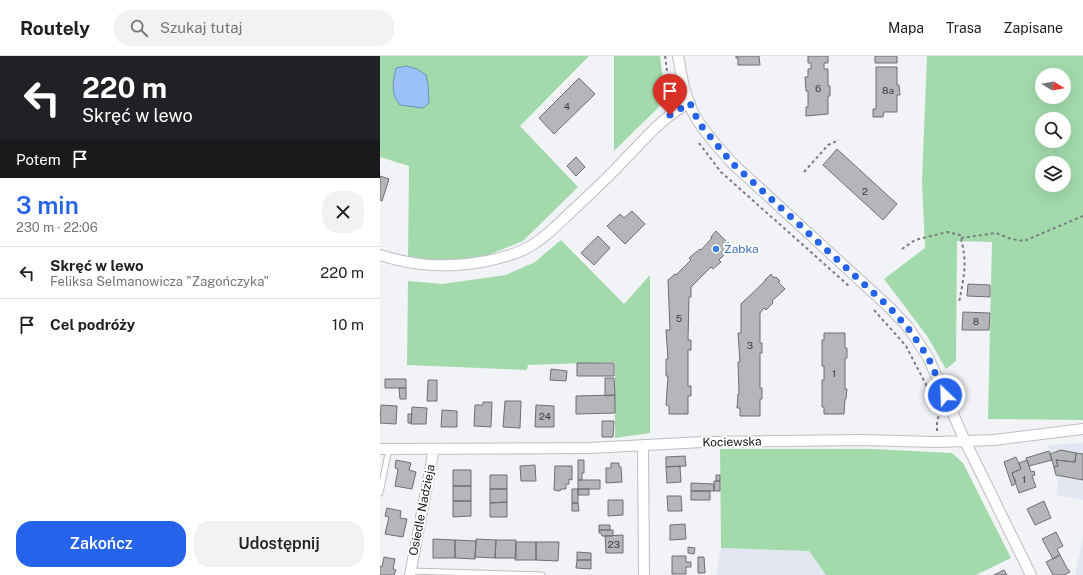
<!DOCTYPE html>
<html lang="pl">
<meta charset="utf-8">
<style>
:root{--surface:#fff;--page:#f2f2f2;--text:#202124;--muted:#757577;--line:#e0e0e0;--accent:#2563eb}
body{margin:0;font-family:"Public Sans",sans-serif;background:var(--page);color:var(--text);height:100vh;display:flex;flex-direction:column;font-size:15px;white-space:nowrap}
*{box-sizing:border-box;margin:0}
p{font-size:13px;color:var(--muted)}
.icon{flex:none;width:22px;height:22px;fill:none;stroke:currentColor;stroke-width:2;stroke-linecap:round;stroke-linejoin:round}
.map{position:relative;flex:1;overflow:hidden}
.sheet{display:flex;flex-direction:column;background:var(--surface);width:380px}
.sheet>*{flex:none}
.top-card{background:#202124;color:#fff;overflow:hidden}
.needle{width:26px;rotate:101deg}
.fabs{position:absolute;left:655px;top:12px;display:grid;gap:8px}
.fabs a{display:grid;place-items:center;width:36px;height:36px;border-radius:50%;background:var(--surface);box-shadow:0 4px 16px #0002;font-size:20px}
.pin{position:absolute;display:grid;place-items:center;width:34px;height:34px;color:#fff;margin:-41px -17px;border-radius:50% 50% 50% 0;rotate:-45deg;box-shadow:0 0 4px #0007}
.pin .icon{rotate:45deg}
.me{position:absolute;width:44px;margin:-22px;rotate:336deg;stroke-linejoin:round;filter:drop-shadow(0 0 3px #0008)}
.turn{display:flex;align-items:center;gap:14px;height:84px;padding:0 16px;font-size:18px}
.turn .icon{width:52px;height:52px;stroke-width:2.5}
.turn b{display:block;font-size:28px;line-height:34px}
.then{display:flex;align-items:center;height:38px;padding:0 16px;background:#0003;gap:8px;font-size:15px}
.round{display:grid;place-items:center;flex:none;width:42px;height:42px;border-radius:16px;background:var(--page)}
.summary{display:flex;align-items:center;justify-content:space-between;height:68px;padding:0 16px}
h1{font-size:24px;font-weight:600;line-height:30px;color:var(--accent)}
.button{display:flex;gap:8px;margin-top:auto;padding:8px 16px}
.button a{flex:1;height:46px;border-radius:16px;background:var(--accent);color:#fff;font-size:16px;font-weight:600;line-height:46px;text-align:center}
.button a+a{background:var(--page);color:var(--text)}
ul{padding:0;list-style:none}
li{display:flex;align-items:center;gap:12px;height:52px;padding:0 16px;border-top:1px solid var(--line)}
li div{flex:1}
li b{display:block;font-size:15px}
li em{font-style:normal}
header{display:flex;align-items:center;gap:24px;box-sizing:border-box;height:56px;padding:0 20px;background:var(--surface);border-bottom:1px solid var(--line)}
header strong{font-size:19px}
nav{display:flex;gap:22px;margin-inline-start:auto;font-size:14px}
.search{width:280px;height:36px;background:var(--page);display:flex;align-items:center;gap:10px;box-sizing:border-box;padding:0 14px;border-radius:16px;color:var(--muted);font-size:15px}
main{display:flex;flex:1;min-height:0}
.map>svg:first-child{display:block}
.built{fill:#e4e7f2}
.green{fill:#a3daac;fill-rule:evenodd}
.water{fill:#9cc1f9;stroke:#738db5}
.building{fill:#b5b6b9;stroke:#6e6f72}
.lines{fill:none;stroke-linecap:round;stroke-linejoin:round}
.service-casing{stroke:#bdbec2;stroke-width:7}
.minor-casing{stroke:#bdbec2;stroke-width:12}
.path{stroke:#7c7c7f;stroke-width:2;stroke-dasharray:3 3;stroke-linecap:butt}
.service{stroke:#fff;stroke-width:5}
.minor{stroke:#fff;stroke-width:10}
.route{stroke:#2563eb;stroke-width:7;stroke-dasharray:0 12.6}
.shop-dot{fill:#3f7fe0;stroke:#fff;stroke-width:1.5}
.labels{text-anchor:middle;dominant-baseline:central;stroke-width:4;stroke-linejoin:round;paint-order:stroke}
.number-label{font-size:10px;fill:#3c3c3e}
.shop-label{font-size:12px;fill:#366cbe;stroke:#fff;text-anchor:start}
.street-label{font-size:12px;fill:#141415;stroke:#fff}
</style>
<header>
<strong>Routely</strong>
<div class="search"><svg class="icon" aria-label="search" viewBox="0 0 24 24"><circle cx="10" cy="10" r="6"/><path d="M15 15l6 6"/></svg>Szukaj tutaj</div>
<nav><a>Mapa</a><a>Trasa</a><a>Zapisane</a></nav>
</header>
<main>
<section class="sheet">
<div class="top-card">
<div class="turn"><svg class="icon" aria-label="left" viewBox="0 0 24 24"><path d="M17 20v-9H6M10 6l-5 5 5 5"/></svg><div><b>220 m</b>Skręć w lewo</div></div>
<div class="then">Potem<svg class="icon" aria-label="arrive" viewBox="0 0 24 24"><path d="M6 21V4h12l-3 4 3 4H6"/></svg></div>
</div>
<div class="summary"><div><h1>3 min</h1><p>230 m · 22:06</p></div><a class="round"><svg class="icon" aria-label="close" viewBox="0 0 24 24"><path d="M6 6l12 12M18 6L6 18"/></svg></a></div>
<ul>
<li><svg class="icon" aria-label="left" viewBox="0 0 24 24"><path d="M17 20v-9H6M10 6l-5 5 5 5"/></svg><div><b>Skręć w lewo</b><p>Feliksa Selmanowicza &quot;Zagończyka&quot;</p></div><em>220 m</em></li>
<li><svg class="icon" aria-label="arrive" viewBox="0 0 24 24"><path d="M6 21V4h12l-3 4 3 4H6"/></svg><div><b>Cel podróży</b></div><em>10 m</em></li>
</ul>
<div class="button"><a>Zakończ</a><a>Udostępnij</a></div>
</section>
<div class="map">
<svg width="703" height="519" viewBox="0 0 703 519">
<rect width="100%" height="100%" fill="#f2f3f7"/>
<path class="built" d="M 703,387 L 703,444 L 676,439 L 678,424 L 675,419 L 668,389 Z
M 703,481 L 703,519 L 695,519 Z
M 341,492 L 430,495 L 446,519 L 336,519 Z"/>
<path class="green" d="M 0,0 L 209,0 L 140,70 L 198,131 L 143,185 L 103,201 L 61,206 L 28,202 L 29,110 L 0,101 Z
M 234,0 L 280,0 L 282,16 L 289,41 L 234,95 Z
M 547,0 L 703,0 L 703,364 L 608,363 L 612,186 L 577,185 L 576,305 L 566,313 L 547,280 L 504,223 L 545,192 L 542,125 ZM 662,19 L 684,19 L 684,41 L 662,41 ZM 662,63 L 684,63 L 684,85 L 662,85 ZM 662,107 L 684,107 L 684,129 L 662,129 Z
M 181,184 L 244,248 L 270,219 L 270,377 L 235,382 L 235,306 L 148,309 L 147,314 L 27,309 L 28,225 L 62,228 L 126,219 L 155,206 Z
M 340,393 L 493,393 L 572,397 L 583,407 L 631,502 L 596,519 L 446,519 L 429,495 L 341,492 Z"/>
<path class="water" d="M 27,10 L 37,13 L 46,19 L 48,28 L 49,47 L 43,52 L 20,49 C 10,37 13,26 16,12 Z"/>
<path class="building" d="M 356,0 L 379,0 L 380,9 L 358,9 L 358,2 L 356,2 Z
M 428,0 L 448,0 L 448,7 L 444,7 L 444,13 L 448,13 L 448,30 L 450,30 L 450,40 L 448,40 L 448,58 L 426,60 L 426,51 L 428,51 L 428,35 L 426,35 L 425,21 L 428,21 L 428,13 L 431,13 L 431,7 L 428,7 Z
M 495,0 L 517,0 L 517,7 L 495,7 Z
M 496,11 L 517,11 L 517,29 L 519,29 L 520,39 L 517,39 L 517,56 L 504,56 L 503,61 L 493,61 L 493,53 L 496,53 Z
M 199,22 L 215,38 L 174,78 L 159,62 Z
M 457,93 L 517,148 L 503,164 L 443,109 Z
M 196,101 L 205,111 L 196,120 L 187,110 Z
M 0,120 L 9,123 L 2,145 L 0,144 Z
M 252,155 L 265,168 L 245,188 L 227,170 L 240,158 L 244,162 Z
M 336,175 L 352,191 L 339,204 L 341,206 L 333,213 L 331,211 L 311,231 L 311,241 L 309,241 L 308,284 L 311,284 L 311,294 L 308,294 L 308,330 L 311,330 L 311,340 L 308,340 L 308,358 L 289,358 L 289,350 L 286,349 L 288,320 L 286,320 L 286,303 L 288,303 L 286,274 L 290,274 L 288,224 L 295,218 L 296,219 L 311,204 L 309,202 L 320,193 L 321,194 L 332,182 L 331,181 Z
M 218,180 L 230,192 L 214,209 L 201,197 Z
M 391,218 L 394,222 L 396,221 L 400,225 L 398,226 L 405,233 L 392,245 L 393,247 L 386,254 L 384,252 L 380,257 L 380,287 L 382,287 L 382,297 L 380,297 L 380,332 L 382,332 L 382,343 L 380,343 L 380,360 L 360,360 L 360,352 L 357,352 L 358,338 L 359,338 L 358,306 L 360,306 L 358,277 L 361,277 L 361,248 L 385,225 L 385,224 Z
M 588,228 L 610,229 L 610,241 L 587,240 Z
M 583,256 L 610,257 L 609,274 L 582,274 Z
M 444,277 L 465,277 L 465,292 L 467,292 L 467,302 L 465,302 L 465,333 L 467,333 L 466,343 L 465,343 L 464,358 L 444,358 L 444,351 L 442,351 L 442,324 L 444,324 L 444,310 L 442,310 L 442,284 L 444,284 Z
M 197,307 L 234,307 L 234,320 L 197,320 Z
M 171,313 L 187,315 L 186,325 L 170,324 Z
M 225,322 L 234,322 L 235,339 L 225,340 Z
M 5,323 L 26,323 L 26,332 L 5,332 Z
M 48,324 L 57,324 L 57,345 L 47,345 Z
M 19,332 L 26,332 L 26,343 L 20,343 Z
M 235,339 L 235,357 L 196,358 L 196,340 Z
M 125,345 L 141,345 L 140,372 L 123,371 Z
M 103,346 L 112,346 L 111,371 L 94,370 L 95,349 L 103,349 Z
M 1,349 L 17,350 L 16,368 L 0,367 Z
M 156,349 L 174,350 L 174,371 L 155,371 Z
M 32,351 L 47,352 L 46,368 L 31,368 Z
M 62,354 L 77,355 L 77,371 L 61,371 Z
M 28,358 L 32,358 L 31,367 L 28,367 Z
M 222,365 L 234,365 L 233,381 L 222,381 Z
M 681,394 L 696,397 L 695,406 L 676,404 L 678,410 L 674,411 L 670,398 Z
M 669,395 L 672,404 L 649,410 L 646,402 Z
M 696,397 L 703,398 L 703,424 L 676,419 L 674,411 L 678,410 L 676,404 L 695,406 Z
M 305,400 L 306,410 L 286,411 L 286,401 Z
M 636,401 L 641,413 L 632,417 L 636,426 L 635,428 L 632,430 L 624,406 Z
M 16,404 L 31,407 L 29,414 L 36,416 L 32,433 L 15,430 L 18,413 L 15,412 Z
M 198,404 L 204,404 L 204,417 L 202,417 L 202,424 L 198,424 Z
M 647,404 L 651,416 L 654,415 L 655,419 L 652,420 L 656,431 L 639,437 L 632,417 L 641,413 L 639,407 Z
M 231,407 L 239,407 L 239,411 L 241,411 L 242,426 L 226,427 L 226,412 L 231,412 Z
M 155,409 L 156,425 L 141,425 L 140,410 Z
M 175,410 L 192,410 L 192,424 L 189,423 L 189,428 L 186,428 L 186,433 L 181,433 L 180,435 L 174,434 Z
M 300,410 L 301,426 L 287,427 L 286,411 Z
M 73,414 L 91,414 L 91,430 L 73,430 Z
M 110,419 L 127,419 L 127,433 L 110,433 Z
M 336,419 L 340,419 L 340,425 L 336,425 Z
M 198,424 L 220,424 L 220,433 L 198,433 Z
M 334,425 L 340,425 L 340,435 L 334,435 Z
M 311,427 L 334,428 L 334,435 L 311,435 Z
M 73,430 L 91,430 L 91,445 L 73,445 Z
M 110,433 L 127,433 L 127,446 L 110,447 Z
M 192,433 L 198,433 L 198,447 L 192,447 Z
M 198,433 L 209,433 L 209,439 L 198,439 Z
M 311,435 L 330,435 L 330,444 L 311,444 Z
M 287,440 L 301,440 L 302,455 L 288,455 Z
M 228,444 L 243,444 L 243,459 L 228,460 Z
M 73,445 L 91,445 L 91,460 L 73,461 Z
M 664,445 L 671,462 L 655,469 L 647,453 Z
M 127,446 L 127,461 L 110,461 L 110,447 Z
M 192,447 L 198,447 L 199,455 L 192,455 Z
M 7,452 L 21,455 L 20,462 L 27,463 L 23,481 L 5,478 L 9,461 L 5,460 Z
M 305,468 L 306,483 L 290,484 L 290,469 Z
M 219,469 L 230,469 L 230,474 L 219,474 Z
M 219,474 L 233,474 L 233,480 L 222,480 L 221,477 L 219,477 Z
M 676,476 L 683,490 L 677,493 L 680,499 L 673,503 L 662,483 Z
M 243,479 L 243,497 L 226,497 L 225,480 Z
M 53,483 L 75,484 L 75,502 L 53,502 Z
M 96,483 L 116,484 L 115,502 L 95,501 Z
M 75,484 L 96,485 L 95,503 L 75,502 Z
M 116,484 L 136,484 L 136,502 L 115,502 Z
M 136,486 L 156,486 L 156,504 L 135,504 Z
M 156,486 L 179,486 L 178,505 L 156,504 Z
M 308,491 L 315,492 L 314,498 L 308,497 Z
M 197,496 L 211,497 L 211,504 L 197,504 Z
M 680,499 L 688,514 L 689,514 L 690,516 L 684,519 L 673,519 L 666,506 Z
M 292,500 L 306,500 L 306,506 L 311,506 L 311,511 L 306,511 L 306,518 L 292,518 Z
M 4,501 L 15,503 L 13,513 L 16,514 L 14,519 L 0,519 L 0,510 L 2,511 Z
M 318,501 L 324,501 L 325,517 L 318,517 Z
M 197,504 L 211,504 L 211,513 L 196,512 Z
M 624,514 L 627,519 L 614,519 Z"/>
<g class="lines">
<defs>
<path id="service" d="M 0,437 L 9,393
M 31,515 L 162,519"/>
<path id="minor" d="M 298,0 C 302,23 306,49 320,68 C 329,82 341,94 352,107 L 509,251 L 528,271 L 548,301 L 585,385 L 651,519
M 0,199 C 37,211 70,212 107,205 C 120,202 134,199 145,193 C 163,184 177,169 192,155 C 210,138 229,121 246,102 C 265,83 284,59 310,47
M 263,389 L 264,519
M 0,393 L 210,392 L 323,386 L 481,384 L 557,386 L 614,384 L 703,373
M 30,519 L 54,393"/>
</defs>
<use href="#service" class="service-casing"/>
<use href="#minor" class="minor-casing"/>
<path class="path" d="M 285,0 L 288,22 L 295,44
M 319,87 L 341,116 L 469,230
M 424,116 L 448,89 L 459,84
M 581,182 L 616,177 L 631,183 L 644,185 L 703,160
M 522,193 L 535,184 L 567,176 L 580,179 C 588,207 584,219 579,247
M 494,254 L 526,290 L 556,348
M 557,375 L 557,365 L 560,356"/>
<use href="#service" class="service"/>
<use href="#minor" class="minor"/>
</g>
<g class="lines">
<path class="route" d="M 290,59 L 310,47 L 319,67 L 352,107 L 509,251 L 528,272 L 548,301 L 565,339"/>
</g>
<circle class="shop-dot" cx="336" cy="193" r="4"/>
<g class="labels">
<g class="number-label">
<text x="438" y="32">6</text>
<text x="508" y="34">8a</text>
<text x="187" y="50">4</text>
<text x="485" y="135">2</text>
<text x="299" y="262">5</text>
<text x="596" y="265">8</text>
<text x="370" y="289">3</text>
<text x="454" y="317">1</text>
<text x="165" y="360">24</text>
<text x="644" y="423">1</text>
<text x="234" y="488">23</text>
</g>
<g class="shop-label">
<text x="344" y="193">Żabka</text>
</g>
<g class="street-label">
<text transform="translate(352 386) rotate(-1)">Kociewska</text>
<text transform="translate(42 454) rotate(-79)">Osiedle Nadzieja</text>
</g>
</g>
</svg>
<div class="fabs">
<a><svg class="needle" viewBox="-14 -14 28 28"><path d="M0-13l5 13h-10z" fill="#e53935"/><path d="M0 13l5-13h-10z" fill="#757577"/></svg></a>
<a><svg class="icon" aria-label="search" viewBox="0 0 24 24"><circle cx="10" cy="10" r="6"/><path d="M15 15l6 6"/></svg></a>
<a><svg class="icon" aria-label="layers" viewBox="0 0 24 24"><path d="M12 4l9 5-9 5-9-5zM3 14l9 5 9-5"/></svg></a>
</div>
<div class="pin" style="left:290px;top:59px;background:#d93025"><svg class="icon" aria-label="arrive" viewBox="0 0 24 24"><path d="M6 21V4h12l-3 4 3 4H6"/></svg></div>
<svg class="me" style="left:565px;top:339px" viewBox="-20 -20 40 40"><circle r="17" fill="#2563eb" stroke="#fff" stroke-width="3"/><path d="M0-11L8 9 0 5-8 9z" fill="#fff"/></svg>
</div>
</main>
